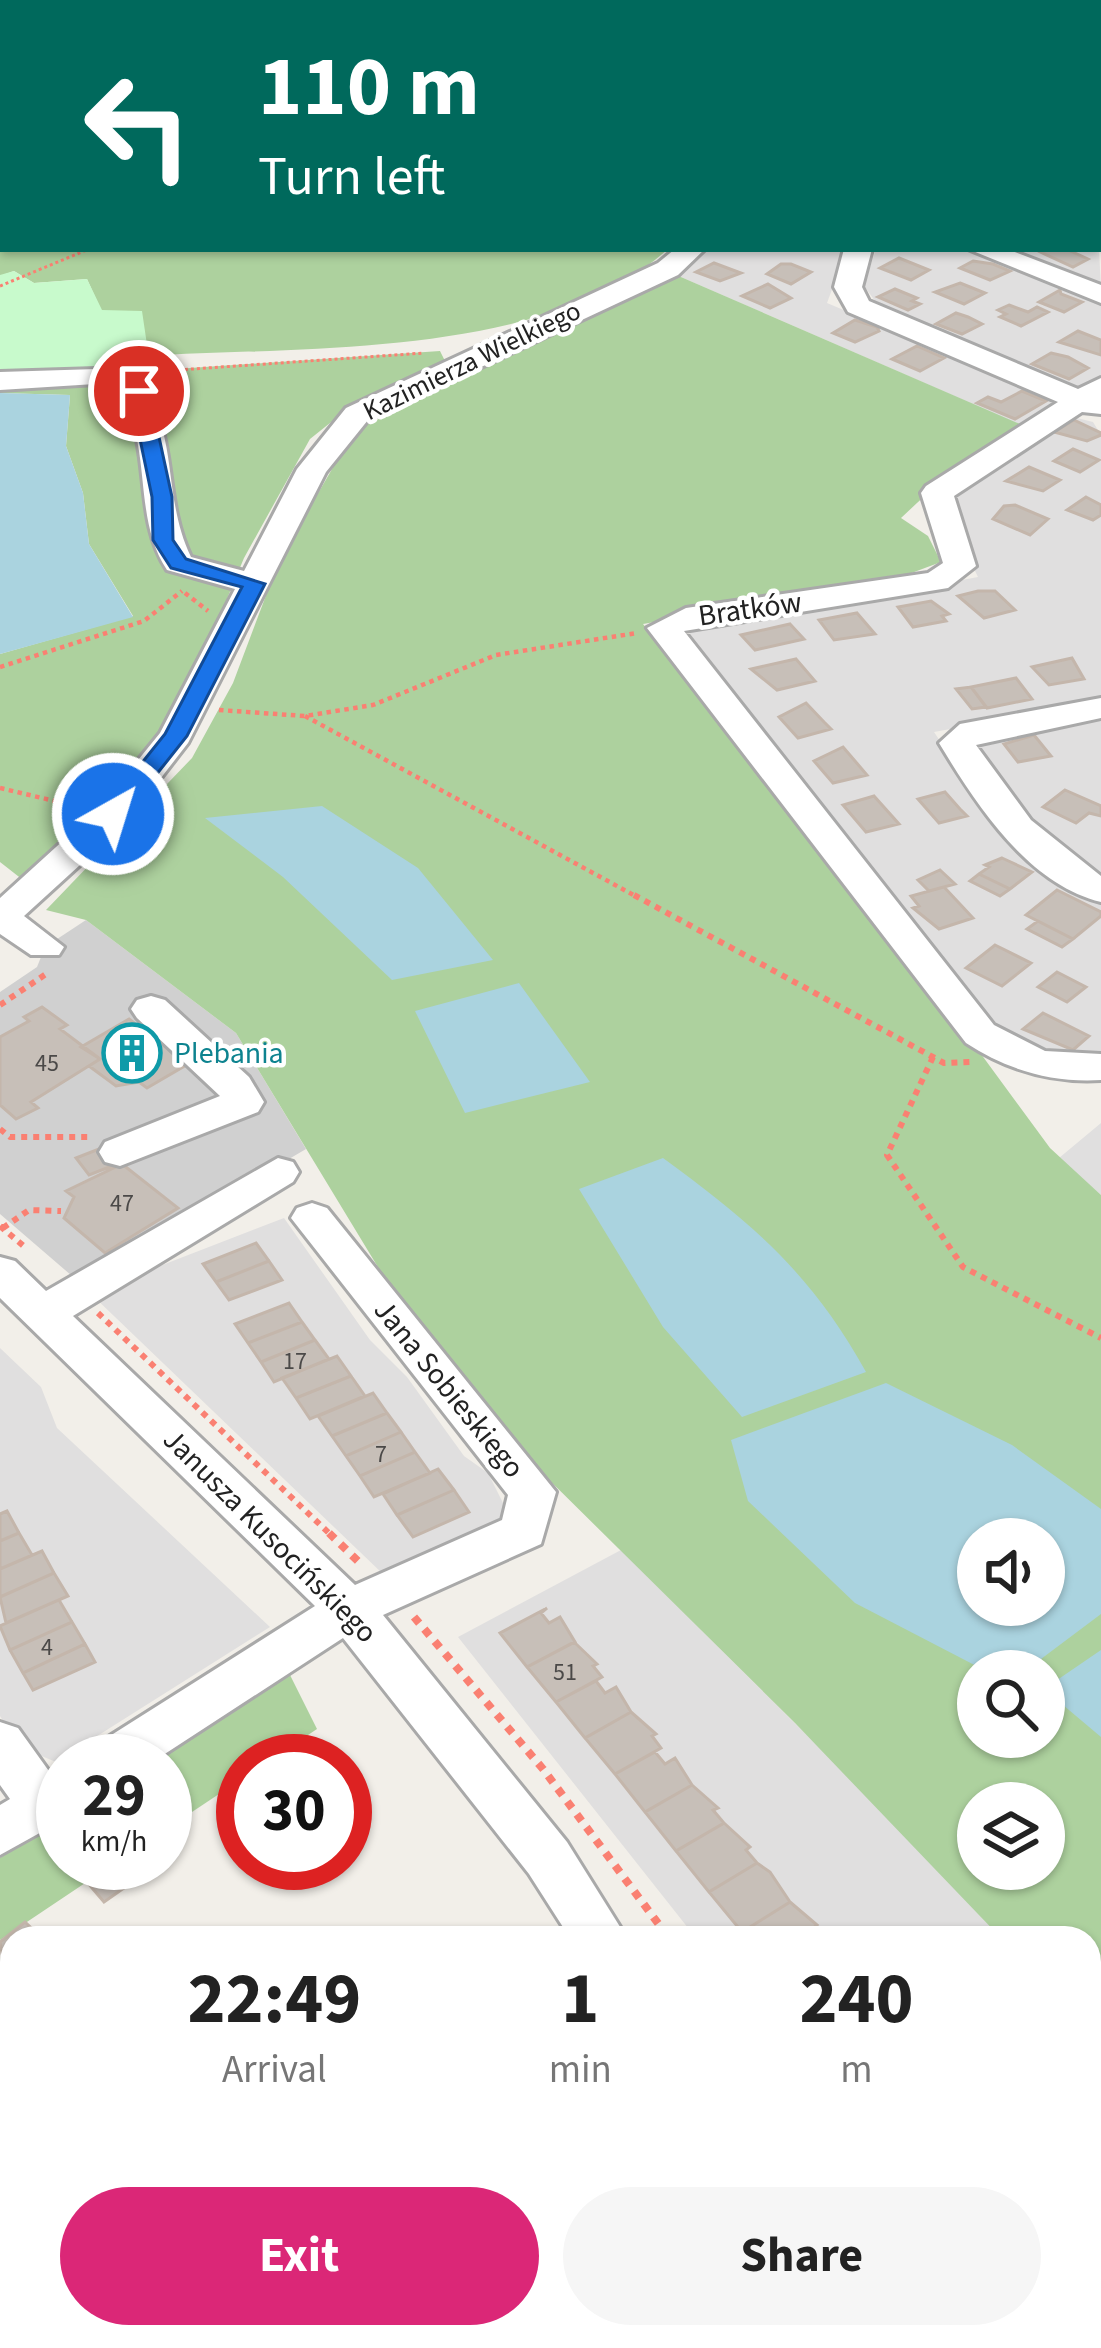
<!DOCTYPE html>
<meta charset="utf-8">
<style>
:root{--surface:#fff;--page:#f6f6f6;--text:#222;--muted:#767676;--accent:#db2777}
body{margin:0;font-family:"Source Sans 3",sans-serif;background:var(--page);color:var(--text);height:100vh;display:flex;flex-direction:column;font-size:45px;white-space:nowrap}
*{box-sizing:border-box;margin:0}
p{font-size:39px;color:var(--muted)}
.icon{flex:none;width:66px;height:66px;fill:none;stroke:currentColor;stroke-width:2;stroke-linecap:round;stroke-linejoin:round}
.map{position:relative;flex:1;overflow:hidden}
.drawer{position:absolute;left:0px;top:1926px;width:1101px;height:423px;display:flex;flex-direction:column;background:var(--surface);border-radius:36px 36px 0 0;box-shadow:0 3px 9px #0004}
.drawer>*{flex:none}
.top-card{position:absolute;left:0px;top:0px;width:1101px;height:252px;box-shadow:0 3px 9px #0004;background:#00695c;color:#fff;overflow:hidden}
.tools{position:absolute;left:957px;top:1518px;display:grid;gap:24px}
.tools a{display:grid;place-items:center;width:108px;height:108px;border-radius:50%;background:var(--surface);box-shadow:0 3px 9px #0004;font-size:60px}
.speed{position:absolute;left:36px;top:1734px;display:flex;gap:24px;font-size:60px;font-weight:700;text-align:center}
.speed>*{display:grid;place-content:center;width:156px;height:156px;border-radius:50%;background:var(--surface);box-shadow:0 3px 9px #0004;line-height:1}
.speed small{font-size:30px;font-weight:400}
.speed .limit{border:18px solid #d22;background:#fff;color:#111}
.pin{position:absolute;display:grid;place-items:center;width:102px;height:102px;color:#fff;margin:-51px;border:6px solid #fff;border-radius:50%;box-shadow:0 3px 12px #0007}
.me{position:absolute;width:132px;margin:-66px;rotate:39deg;stroke-linejoin:round;filter:drop-shadow(0 0 9px #0008)}
.turn{display:flex;align-items:center;gap:42px;height:252px;padding:0 60px;font-size:54px}
.turn .icon{width:156px;height:156px;stroke-width:2.5}
.turn b{display:block;font-size:84px;line-height:102px}
.eta{display:flex;justify-content:space-evenly;align-items:center;height:204px;text-align:center}
.eta b{font-size:72px;font-weight:700;line-height:84px}
.action{display:flex;gap:24px;margin-top:auto;padding:24px 60px}
.action a{flex:1;height:138px;border-radius:72px;background:var(--accent);color:#fff;font-size:48px;font-weight:700;line-height:138px;text-align:center}
.action a+a{background:var(--page);color:var(--text)}
.map>svg:first-child{display:block}
.residential{fill:#e0dfdf}
.commercial{fill:#f2dad9}
.religious{fill:#d0d0d0}
.forest{fill:#add19e;fill-rule:evenodd}
.park{fill:#c8facc}
.water{fill:#aad3df;fill-rule:evenodd}
.building{fill:#c7bfb8;stroke:#c4b6ab;stroke-width:3}
.lines{fill:none;stroke-linecap:round;stroke-linejoin:round}
.minor-casing{stroke:#a9a9a9;stroke-width:6}
.major-casing{stroke:#a06b00;stroke-width:6}
.path-far3{stroke:#fa8072;stroke-width:3;stroke-dasharray:3 3;stroke-linecap:butt}
.path-far2{stroke:#fa8072;stroke-width:4.5;stroke-dasharray:4.5 4.5;stroke-linecap:butt}
.path-far1{stroke:#fa8072;stroke-width:6;stroke-dasharray:6 6;stroke-linecap:butt}
.path{stroke:#fa8072;stroke-width:8;stroke-dasharray:8 8;stroke-linecap:butt}
.minor{fill:#fff;fill-rule:evenodd}
.major{fill:#fcd6a4;fill-rule:evenodd}
.route{fill:#1a73e8;stroke:#114b97;stroke-width:3}
.labels{text-anchor:middle;dominant-baseline:central;stroke-width:9;stroke-linejoin:round;paint-order:stroke}
.number-label{font-size:24px;fill:#4b4948}
.far-street-label{font-size:27px;fill:#222;stroke:#fff}
.street-label{font-size:30px;fill:#222;stroke:#fff}
.culture-label{font-size:30px;fill:#0d838f;stroke:#fff;text-anchor:start}
</style>
<div class="map">
<svg width="1101" height="2348" viewBox="0 0 1101 2348">
<rect width="100%" height="100%" fill="#f2efe9"/>
<path class="residential" d="M 1098,231 L 1101,288 L 1001,249 L 1098,249 Z
M 702,249 L 847,249 L 827,303 L 1057,400 L 1060,406 L 1023,426 L 674,274 Z
M 876,249 L 972,249 L 1101,300 L 1101,376 L 1081,387 L 1067,387 L 881,309 L 864,286 Z
M 1077,418 L 1093,422 L 1101,435 L 1101,701 L 934,732 L 996,824 L 1101,899 L 1101,1063 L 1065,1061 L 1020,1045 L 992,1019 L 685,640 L 693,630 L 978,577 L 944,507 L 975,480 Z
M 1101,712 L 1101,883 L 1052,853 L 970,737 Z
M 1101,1123 L 1101,1195 L 1059,1158 Z
M 284,1218 L 370,1340 L 407,1377 L 464,1456 L 488,1473 L 510,1517 L 384,1575 L 90,1293 Z
M 0,1348 L 41,1387 L 57,1428 L 270,1627 L 56,1762 L 20,1747 L 0,1716 Z
M 621,1550 L 882,1810 L 1001,1938 L 696,1938 L 458,1637 Z"/>
<path class="commercial" d="M 1101,2266 L 1101,2348 L 982,2348 L 993,2337 L 1089,2337 L 1089,2273 Z"/>
<path class="religious" d="M 86,920 L 236,1033 L 306,1149 L 79,1282 L 0,1214 L 0,992 L 37,967 L 45,947 Z"/>
<path class="forest" d="M 0,0 L 608,3 L 3,3 L 3,249 L 668,249 C 545,359 305,346 147,356 L 101,310 L 87,279 L 34,283 L 14,271 L 0,276 Z
M 674,274 L 1029,428 L 933,488 L 901,518 L 928,536 L 941,562 L 890,581 L 643,624 L 890,930 L 1050,1148 L 1101,1195 L 1101,1994 L 1089,1998 L 1089,1938 L 1001,1938 L 795,1723 L 444,1376 L 236,1033 L 86,920 L 46,910 L 192,758 L 233,683 L 279,561 L 354,431 ZM 978,1539 L 1044,1539 L 1044,1605 L 978,1605 ZM 978,1671 L 1044,1671 L 1044,1737 L 978,1737 ZM 978,1803 L 1044,1803 L 1044,1869 L 978,1869 Z
M 440,351 L 445,361 L 350,407 L 310,439 L 244,558 L 178,716 L 109,800 L 23,880 L 0,862 L 0,654 L 133,616 L 89,544 L 83,493 L 66,446 L 70,395 L 0,393 L 0,381 Z
M 288,1671 L 317,1729 L 269,1761 L 243,1761 L 243,1778 L 165,1830 L 165,1761 L 149,1761 Z
M 63,1817 L 63,1863 L 115,1863 L 0,1940 L 0,1858 Z"/>
<path class="park" d="M 14,271 L 34,283 L 87,279 L 102,310 L 142,311 L 151,372 L 0,381 L 0,275 Z"/>
<path class="water" d="M 0,393 L 70,395 L 66,446 L 83,493 L 89,544 L 133,617 L 0,654 Z
M 322,806 L 418,868 L 493,960 L 392,980 L 283,877 L 205,818 Z
M 519,983 L 590,1082 L 465,1113 L 415,1011 Z
M 663,1158 C 753,1224 811,1273 866,1372 L 742,1417 L 663,1327 L 579,1189 Z
M 886,1383 L 1012,1445 L 1101,1509 L 1101,1614 L 1025,1671 L 986,1671 L 855,1603 L 748,1501 L 731,1440 ZM 1044,1539 L 1044,1605 L 978,1605 L 978,1539 Z
M 1101,1650 L 1101,1737 L 1044,1689 Z"/>
<path class="building" d="M 1066,249 L 1088,259 L 1073,267 L 1038,251 Z
M 899,258 L 929,270 L 911,280 L 880,268 Z
M 973,261 L 993,264 L 1010,271 L 990,280 L 960,268 Z
M 714,263 L 741,273 L 720,281 L 696,272 Z
M 781,264 L 791,264 L 811,272 L 791,284 L 767,274 Z
M 960,283 L 985,293 L 964,304 L 935,292 Z
M 768,284 L 791,298 L 770,308 L 742,296 Z
M 895,289 L 917,298 L 912,301 L 920,304 L 908,310 L 878,297 Z
M 1060,290 L 1061,294 L 1082,302 L 1064,312 L 1039,302 Z
M 1009,305 L 1028,312 L 1037,307 L 1048,312 L 1021,326 L 1000,317 L 1006,314 L 998,310 Z
M 956,313 L 968,317 L 982,324 L 962,334 L 936,324 Z
M 855,320 L 877,327 L 879,331 L 855,342 L 833,333 Z
M 1078,331 L 1101,340 L 1101,355 L 1059,342 Z
M 917,346 L 944,358 L 920,371 L 892,359 Z
M 1051,353 L 1068,357 L 1088,368 L 1069,379 L 1032,364 Z
M 1022,391 L 1046,401 L 1015,419 L 977,403 L 988,397 L 1001,402 Z
M 1074,420 L 1101,433 L 1101,435 L 1087,441 L 1054,432 Z
M 1073,449 L 1099,460 L 1080,472 L 1054,461 Z
M 1029,467 L 1060,480 L 1043,491 L 1006,481 Z
M 1086,497 L 1101,505 L 1101,515 L 1093,520 L 1067,510 Z
M 1015,505 L 1048,519 L 1030,535 L 993,519 L 1004,506 Z
M 978,591 L 995,591 L 1015,610 L 984,618 L 958,596 Z
M 931,601 L 949,614 L 942,616 L 946,621 L 913,627 L 898,607 Z
M 857,613 L 875,634 L 834,640 L 819,620 Z
M 790,624 L 804,639 L 755,650 L 741,635 Z
M 1072,658 L 1084,679 L 1049,685 L 1032,667 Z
M 796,659 L 815,681 L 777,690 L 751,669 Z
M 1016,678 L 1032,699 L 987,708 L 971,687 Z
M 971,687 L 986,707 L 972,709 L 956,689 Z
M 806,703 L 824,722 L 831,729 L 798,738 L 779,717 Z
M 1034,735 L 1051,756 L 1018,762 L 1004,744 Z
M 843,747 L 867,775 L 833,783 L 814,761 Z
M 1065,790 L 1101,806 L 1101,816 L 1089,813 L 1076,823 L 1043,807 Z
M 945,792 L 960,809 L 967,816 L 939,823 L 918,799 Z
M 874,796 L 899,824 L 866,832 L 843,805 Z
M 1002,858 L 1032,872 L 1010,889 L 979,874 L 989,867 L 985,865 Z
M 940,870 L 955,884 L 929,891 L 918,880 Z
M 979,874 L 1010,889 L 1000,896 L 970,881 Z
M 944,887 L 973,918 L 939,929 L 913,908 L 919,906 L 911,896 Z
M 1057,890 L 1101,912 L 1101,916 L 1073,939 L 1026,915 Z
M 1038,921 L 1073,939 L 1062,947 L 1027,929 Z
M 995,945 L 1031,963 L 1002,986 L 966,968 Z
M 1057,972 L 1086,987 L 1067,1002 L 1038,987 Z
M 42,1007 L 67,1025 L 60,1029 L 100,1059 L 31,1102 L 38,1108 L 16,1119 L 0,1105 L 0,1037 L 29,1021 L 24,1017 Z
M 1043,1013 L 1089,1036 L 1073,1050 L 1023,1029 Z
M 129,1019 L 188,1064 L 147,1088 L 139,1082 L 116,1086 L 89,1066 L 100,1059 L 81,1047 Z
M 104,1147 L 117,1164 L 89,1175 L 76,1158 Z
M 122,1164 L 178,1208 L 105,1253 L 64,1218 L 74,1197 L 66,1191 Z
M 256,1243 L 269,1261 L 216,1282 L 203,1264 Z
M 269,1261 L 282,1280 L 229,1300 L 216,1282 Z
M 289,1303 L 302,1322 L 248,1343 L 235,1324 Z
M 302,1322 L 315,1340 L 261,1362 L 248,1343 Z
M 315,1340 L 329,1359 L 274,1382 L 261,1362 Z
M 337,1356 L 351,1376 L 296,1398 L 282,1378 Z
M 351,1376 L 365,1396 L 310,1419 L 296,1398 Z
M 373,1393 L 387,1413 L 332,1436 L 318,1416 Z
M 387,1413 L 401,1432 L 346,1456 L 332,1436 Z
M 401,1432 L 415,1452 L 360,1476 L 346,1456 Z
M 415,1452 L 430,1473 L 374,1497 L 360,1476 Z
M 438,1469 L 454,1490 L 397,1515 L 383,1494 Z
M 454,1490 L 469,1512 L 413,1537 L 397,1515 Z
M 7,1511 L 19,1533 L 0,1541 L 0,1514 Z
M 19,1533 L 32,1555 L 0,1569 L 0,1541 Z
M 42,1551 L 54,1573 L 0,1597 L 0,1569 Z
M 54,1573 L 68,1596 L 6,1623 L 0,1597 Z
M 59,1600 L 72,1622 L 10,1650 L 0,1626 Z
M 547,1608 L 541,1613 L 549,1623 L 560,1617 L 575,1642 L 527,1667 L 500,1633 Z
M 72,1622 L 85,1644 L 23,1673 L 10,1650 Z
M 574,1642 L 597,1664 L 593,1666 L 602,1677 L 556,1702 L 527,1667 Z
M 85,1644 L 95,1662 L 33,1690 L 23,1673 Z
M 596,1681 L 605,1693 L 616,1687 L 631,1712 L 585,1738 L 556,1702 Z
M 631,1712 L 656,1734 L 652,1736 L 661,1748 L 615,1774 L 585,1738 Z
M 655,1752 L 665,1764 L 675,1758 L 692,1785 L 645,1812 L 615,1774 Z
M 692,1785 L 718,1808 L 713,1810 L 724,1823 L 676,1851 L 645,1812 Z
M 724,1823 L 750,1847 L 746,1850 L 757,1863 L 709,1892 L 676,1851 Z
M 116,1863 L 135,1863 L 144,1874 L 104,1902 L 87,1882 Z
M 757,1863 L 770,1872 L 790,1902 L 742,1932 L 709,1892 Z
M 790,1902 L 817,1925 L 813,1928 L 821,1938 L 747,1938 L 742,1932 Z
M 25,1922 L 42,1938 L 12,1938 L 12,1965 L 5,1970 L 0,1942 Z
M 12,2157 L 12,2324 L 0,2330 L 0,2163 Z"/>
<g class="lines">
<defs>
<path id="minor" d="M 817,0 L 844,0 L 846,3 L 819,3 Z
M 900,0 L 928,0 L 930,3 L 902,3 Z
M 1010,0 L 1038,0 L 1040,3 L 1012,3 Z
M 1098,111 L 1101,112 L 1101,128 L 1098,127 Z
M 1098,213 L 1101,214 L 1101,230 L 1098,229 Z
M 675,249 L 705,249 L 678,275 L 368,420 L 326,472 L 188,743 L 126,823 L 24,916 L 64,947 L 59,955 L 31,955 L 0,934 L 0,898 L 100,807 L 160,733 L 235,589 L 167,570 C 129,513 157,435 111,383 L 0,390 L 0,372 L 129,368 C 184,429 159,490 191,557 L 244,571 L 297,469 L 346,408 L 658,263 Z
M 844,249 L 872,249 L 862,287 L 869,301 L 1078,389 L 1101,378 L 1101,414 L 1082,412 L 954,496 L 976,566 L 948,588 L 684,631 L 994,1025 L 1045,1051 L 1101,1054 L 1101,1080 C 1052,1083 1007,1070 966,1043 L 647,628 L 686,608 L 928,573 L 943,563 L 921,493 L 926,486 L 1058,402 L 848,312 L 834,287 Z
M 968,249 L 1007,249 L 1101,285 L 1101,303 Z
M 1101,698 L 1101,718 L 976,745 L 1031,820 L 1101,876 L 1101,902 C 1027,884 976,804 939,743 L 960,724 Z
M 151,996 L 165,1000 L 249,1077 L 264,1102 L 258,1112 L 120,1166 L 105,1162 L 99,1152 L 105,1142 L 220,1096 L 137,1018 L 131,1009 L 137,1000 Z
M 278,1158 L 293,1162 L 299,1172 L 293,1182 L 73,1316 L 355,1585 L 502,1520 L 508,1495 L 291,1218 L 297,1208 L 312,1203 L 327,1208 L 556,1492 L 541,1544 L 383,1615 L 567,1842 L 627,1938 L 570,1938 L 529,1874 L 343,1638 L 154,1761 L 86,1761 L 94,1746 L 315,1606 L 0,1298 L 0,1257 L 15,1261 L 46,1291 Z
M 0,1722 L 18,1728 L 51,1774 L 63,1770 L 63,1820 L 0,1855 L 0,1805 L 10,1799 L 0,1785 Z
M 1101,2128 L 1101,2185 L 1089,2189 L 1089,2133 Z
M 744,2337 L 868,2337 L 869,2348 L 740,2348 Z"/>
<path id="major" d="M 605,0 L 638,0 L 640,3 L 607,3 Z
M 1098,190 L 1101,191 L 1101,211 L 1098,210 Z"/>
</defs>
<use href="#minor" class="minor-casing"/>
<use href="#major" class="major-casing"/>
<path class="path-far3" d="M 223,0 L 229,3
M 785,0 L 791,3
M 38,3 L 61,0
M 0,286 L 89,249
M 149,372 L 424,353"/>
<path class="path-far2" d="M 185,593 L 208,611
M 0,667 L 144,621 L 182,591
M 219,710 L 305,716 L 373,705 L 496,655 L 637,633
M 305,716 L 639,898
M 0,788 L 80,807"/>
<path class="path-far1" d="M 634,895 L 944,1063 L 970,1062
M 0,1005 L 49,972
M 933,1057 L 887,1155 L 963,1267 L 1101,1338
M 0,1129 L 10,1137 L 89,1137
M 0,1226 L 26,1248
M 3,1228 L 29,1210 L 61,1211
M 98,1313 L 332,1536"/>
<path class="path" d="M 329,1533 L 362,1565
M 414,1617 L 543,1769 L 669,1938
M 1089,2089 L 1101,2083
M 1089,2250 L 1101,2243
M 313,2337 L 318,2348
M 680,2337 L 686,2348
M 256,2348 L 277,2337
M 551,2348 L 582,2337
M 632,2348 L 651,2337
M 921,2348 L 933,2337"/>
<use href="#minor" class="minor"/>
<use href="#major" class="major"/>
</g>
<path class="route" d="M 139,385 L 149,391 L 172,497 L 173,540 L 186,559 L 265,584 L 187,736 L 121,819 L 113,822 L 101,814 L 165,734 L 242,587 L 171,568 L 153,540 L 152,497 L 130,391 Z"/>
<defs>
<symbol id="building-ring" viewBox="-11 -11 22 22"><circle r="9.5" fill="#fff" stroke="#0f9aa8" stroke-width="1.5"/><path d="M-4-6H4V6H1V3H-1V6H-4ZM-2.5-4.3h1.7v1.8h-1.7ZM.8-4.3h1.7v1.8H.8ZM-2.5-1h1.7V.8h-1.7ZM.8-1h1.7V.8H.8Z" fill="#0f9aa8"/></symbol>
</defs>
<g fill-rule="evenodd">
<use href="#building-ring" x="99" y="1020" width="66" height="66"/>
</g>
<g class="labels">
<g class="number-label">
<text x="47" y="1063">45</text>
<text x="122" y="1203">47</text>
<text x="295" y="1361">17</text>
<text x="381" y="1454">7</text>
<text x="47" y="1647">4</text>
<text x="565" y="1672">51</text>
</g>
<g class="far-street-label">
<text transform="translate(472 361) rotate(-26)">Kazimierza Wielkiego</text>
</g>
<g class="street-label">
<text transform="translate(750 609) rotate(-8)">Bratków</text>
<text transform="translate(449 1389) rotate(51)">Jana Sobieskiego</text>
<text transform="translate(270 1536) rotate(45)">Janusza Kusocińskiego</text>
</g>
<g class="culture-label">
<text x="174" y="1053">Plebania</text>
</g>
</g>
</svg>
<div class="tools">
<a><svg class="icon" aria-label="sound" viewBox="0 0 24 24"><path d="M4 9h4l5-4v14l-5-4H4zM17 9q2 3 0 6"/></svg></a>
<a><svg class="icon" aria-label="search" viewBox="0 0 24 24"><circle cx="10" cy="10" r="6"/><path d="M15 15l6 6"/></svg></a>
<a><svg class="icon" aria-label="layers" viewBox="0 0 24 24"><path d="M12 4l9 5-9 5-9-5zM3 14l9 5 9-5"/></svg></a>
</div>
<div class="speed"><div>29<small>km/h</small></div><div class="limit">30</div></div>
<div class="pin" style="left:139px;top:391px;background:#d93025"><svg class="icon" aria-label="arrive" viewBox="0 0 24 24"><path d="M6 21V4h12l-3 4 3 4H6"/></svg></div>
<svg class="me" style="left:113px;top:814px" viewBox="-20 -20 40 40"><circle r="17" fill="#1a73e8" stroke="#fff" stroke-width="3"/><path d="M0-11L8 9 0 5-8 9z" fill="#fff"/></svg>
<div class="top-card">
<div class="turn"><svg class="icon" aria-label="left" viewBox="0 0 24 24"><path d="M17 20v-9H6M10 6l-5 5 5 5"/></svg><div><b>110 m</b>Turn left</div></div>
</div>
<section class="drawer">
<div class="eta">
<div><b>22:49</b><p>Arrival</p></div>
<div><b>1</b><p>min</p></div>
<div><b>240</b><p>m</p></div>
</div>
<div class="action"><a>Exit</a><a>Share</a></div>
</section>
</div>
